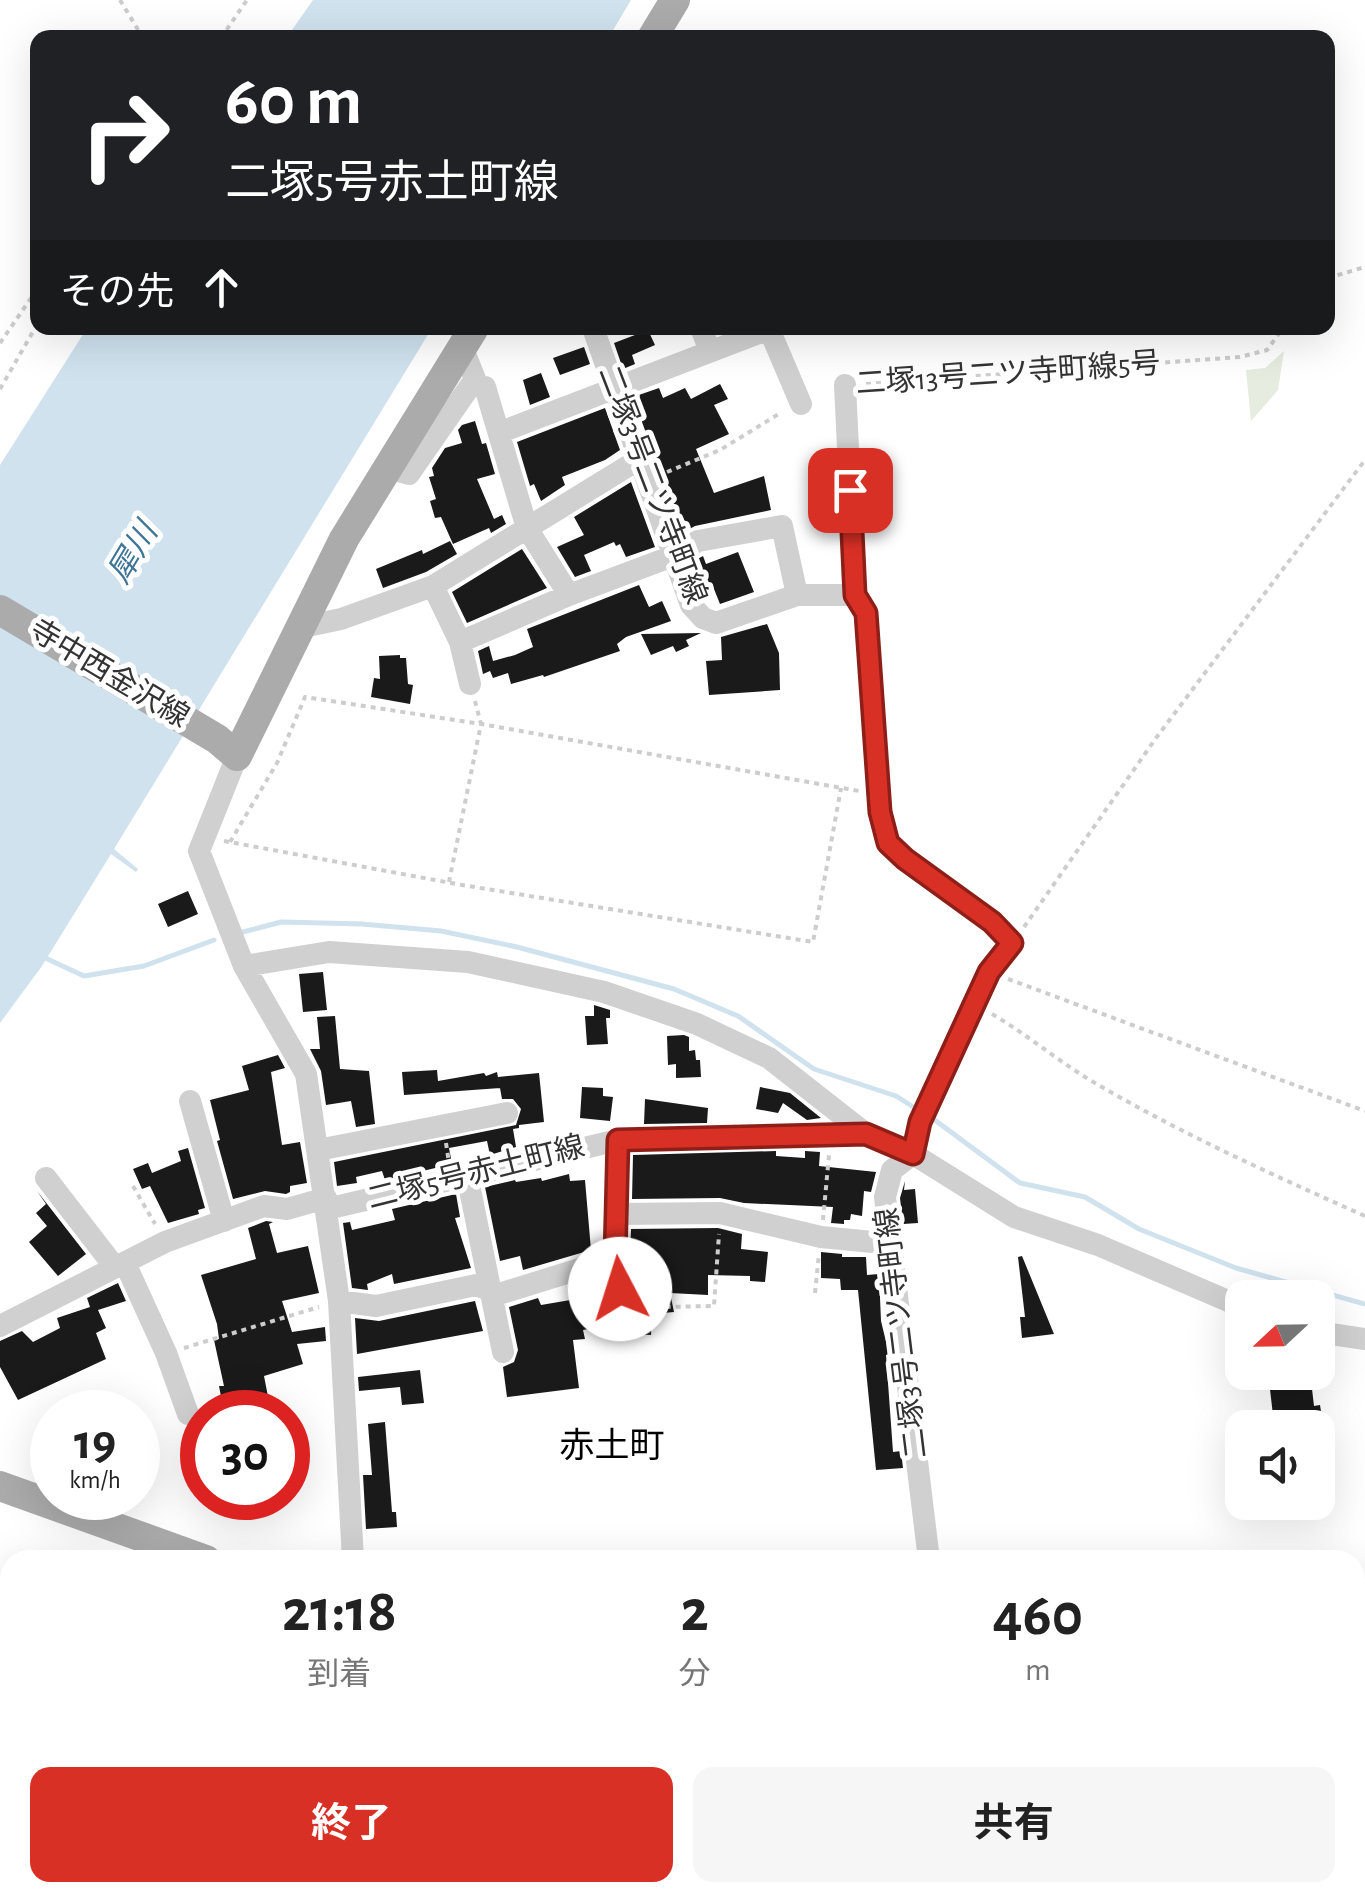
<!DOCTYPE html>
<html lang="ja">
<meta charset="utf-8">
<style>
:root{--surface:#fff;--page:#f6f6f6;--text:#222;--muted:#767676;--accent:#d93025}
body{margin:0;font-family:"Alegreya Sans","Noto Sans JP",sans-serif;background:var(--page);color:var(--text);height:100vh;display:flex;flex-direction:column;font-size:38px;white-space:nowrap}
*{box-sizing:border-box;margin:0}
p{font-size:32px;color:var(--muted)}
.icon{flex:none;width:55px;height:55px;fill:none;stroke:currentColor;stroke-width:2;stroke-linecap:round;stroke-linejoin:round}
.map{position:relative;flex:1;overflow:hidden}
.panel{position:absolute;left:0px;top:1550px;width:1365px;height:352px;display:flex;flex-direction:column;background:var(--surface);border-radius:30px 30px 0 0;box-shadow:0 10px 40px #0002}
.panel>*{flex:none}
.hud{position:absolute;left:30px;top:30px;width:1305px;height:305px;border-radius:20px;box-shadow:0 10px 40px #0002;background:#202124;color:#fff;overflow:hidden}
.needle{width:65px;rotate:248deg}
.buttons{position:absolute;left:1225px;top:1280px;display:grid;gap:20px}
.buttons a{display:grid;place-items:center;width:110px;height:110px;border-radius:20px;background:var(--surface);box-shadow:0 10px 40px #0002;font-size:50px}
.speed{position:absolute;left:30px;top:1390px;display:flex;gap:20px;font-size:50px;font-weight:700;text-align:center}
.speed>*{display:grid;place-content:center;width:130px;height:130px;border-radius:50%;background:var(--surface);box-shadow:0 10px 40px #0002;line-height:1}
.speed small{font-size:25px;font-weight:400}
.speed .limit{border:15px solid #d22;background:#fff;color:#111}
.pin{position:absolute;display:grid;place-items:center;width:85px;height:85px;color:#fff;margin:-42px;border-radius:20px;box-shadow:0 5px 15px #0006}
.me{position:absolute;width:110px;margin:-55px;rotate:355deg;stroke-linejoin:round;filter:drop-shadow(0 0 8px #0008)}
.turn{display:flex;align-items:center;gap:35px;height:210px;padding:0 30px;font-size:45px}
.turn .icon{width:130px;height:130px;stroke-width:2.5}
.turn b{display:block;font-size:70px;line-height:85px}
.then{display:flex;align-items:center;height:95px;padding:0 30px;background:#0003;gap:20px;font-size:38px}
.eta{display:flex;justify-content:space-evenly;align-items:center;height:170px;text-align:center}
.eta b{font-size:60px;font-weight:700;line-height:70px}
.cta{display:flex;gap:20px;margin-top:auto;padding:20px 30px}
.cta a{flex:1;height:115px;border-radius:20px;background:var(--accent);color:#fff;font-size:40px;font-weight:700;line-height:115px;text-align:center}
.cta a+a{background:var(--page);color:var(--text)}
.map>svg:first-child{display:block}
.green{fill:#e6ecdf}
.water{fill:#cfe2ee}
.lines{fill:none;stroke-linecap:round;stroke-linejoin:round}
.stream{stroke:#cfe2ee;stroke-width:5}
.building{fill:#1a1a1a}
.path{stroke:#cdcdcd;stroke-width:4;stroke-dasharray:5 5;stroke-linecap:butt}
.minor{stroke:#d0d0d0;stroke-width:22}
.major{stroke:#ababab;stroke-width:30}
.route-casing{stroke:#8d1f18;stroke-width:25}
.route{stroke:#d93025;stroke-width:18}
.labels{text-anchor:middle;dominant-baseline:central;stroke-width:10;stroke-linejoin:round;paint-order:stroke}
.street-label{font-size:30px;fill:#333;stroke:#fff}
.water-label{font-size:32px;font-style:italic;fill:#3f7597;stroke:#fff}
.quarter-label{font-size:35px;fill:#000;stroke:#fff}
</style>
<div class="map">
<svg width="1365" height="1902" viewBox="0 0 1365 1902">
<rect width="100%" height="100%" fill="#fff"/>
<path class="green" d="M 1284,351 L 1278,390 L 1251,421 L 1246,370 L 1265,368 Z
M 767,1893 L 941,1893 L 961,1902 L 788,1902 Z"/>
<path class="water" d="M 313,0 L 631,0 L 609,37 L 287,37 Z
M 87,328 L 432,328 L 114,849 L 138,869 L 136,872 L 111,854 L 42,966 L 0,1023 L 0,465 Z"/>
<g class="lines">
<path class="stream" d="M 239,933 L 281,922 L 362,924 L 441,931 L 517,947 L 674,989 L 738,1016 L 814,1069 L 896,1096 L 918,1110
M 41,956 L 84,976 L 144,966 L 214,940
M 932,1118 L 1020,1183 L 1085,1197 L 1139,1229 L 1236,1268 L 1365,1304"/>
</g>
<path class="building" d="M 648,330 L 655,345 L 632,355 L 635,364 L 623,369 L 614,343 Z
M 584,347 L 590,364 L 560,375 L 553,358 Z
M 541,373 L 550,397 L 530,405 L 523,380 Z
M 720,384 L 728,399 L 714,405 L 729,434 L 696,449 L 714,493 L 764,476 L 771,510 L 695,526 L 682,533 L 633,397 L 659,388 L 663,398 L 685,388 L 691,399 Z
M 605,408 L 620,450 L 605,460 L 562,477 L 565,485 L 541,501 L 534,484 L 530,486 L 517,442 Z
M 475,421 L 482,444 L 486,443 L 495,474 L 477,479 L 494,519 L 502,515 L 506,524 L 491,533 L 489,528 L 453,544 L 441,517 L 435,518 L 430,501 L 436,499 L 429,477 L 434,476 L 432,468 L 445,448 L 462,443 L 458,430 L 462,425 Z
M 631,482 L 655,547 L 626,557 L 620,544 L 616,546 L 614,542 L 584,555 L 591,571 L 575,577 L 557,547 L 584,535 L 574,517 Z
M 450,541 L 457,554 L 426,572 L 383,588 L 376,569 L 422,550 L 423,554 Z
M 522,549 L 547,588 L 467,623 L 452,592 Z
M 738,552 L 754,592 L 720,604 L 712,584 L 701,588 L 692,562 L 703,556 L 706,564 Z
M 639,585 L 649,607 L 662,601 L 671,621 L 626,637 L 617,644 L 620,651 L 544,677 L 543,675 L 511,684 L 508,673 L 493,678 L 490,671 L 483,674 L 478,651 L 489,646 L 493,661 L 515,655 L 533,647 L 527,629 Z
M 767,624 L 779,653 L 780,690 L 709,695 L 706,661 L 722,660 L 721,637 Z
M 701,633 L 686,640 L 689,646 L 676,652 L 673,646 L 651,655 L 641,634 Z
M 400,655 L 400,658 L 406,658 L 408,684 L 413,685 L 410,704 L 371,697 L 374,678 L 380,679 L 379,656 Z
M 188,891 L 198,914 L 168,927 L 158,904 Z
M 323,972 L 327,1010 L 303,1012 L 299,974 Z
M 594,1005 L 610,1010 L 610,1018 L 606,1018 L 608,1044 L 587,1045 L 585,1016 L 594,1016 Z
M 335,1016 L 340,1069 L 369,1071 L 375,1124 L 356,1127 L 351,1101 L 326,1105 L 321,1071 L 310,1049 L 320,1049 L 317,1017 Z
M 684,1035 L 689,1037 L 689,1051 L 695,1050 L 696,1060 L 700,1060 L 701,1077 L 676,1078 L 676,1064 L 668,1065 L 667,1036 Z
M 278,1055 L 285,1068 L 271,1072 L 282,1145 L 300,1142 L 307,1183 L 290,1186 L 290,1192 L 286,1194 L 265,1191 L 233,1199 L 217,1141 L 220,1140 L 210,1100 L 249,1090 L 242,1066 Z
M 437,1070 L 438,1081 L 484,1073 L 486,1076 L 497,1072 L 500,1088 L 404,1095 L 402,1072 Z
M 539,1073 L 544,1122 L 519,1125 L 519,1128 L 513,1129 L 516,1147 L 490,1155 L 487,1141 L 449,1148 L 452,1164 L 385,1180 L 382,1171 L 356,1177 L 357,1183 L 337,1186 L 334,1162 L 516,1125 L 521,1109 L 513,1099 L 502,1099 L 498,1077 Z
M 582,1087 L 603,1088 L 603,1096 L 613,1097 L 610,1121 L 580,1118 Z
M 760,1087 L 790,1093 L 821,1118 L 807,1120 L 783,1103 L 778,1113 L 756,1109 Z
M 645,1099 L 708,1108 L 707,1123 L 644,1124 Z
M 188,1148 L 205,1208 L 198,1210 L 199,1214 L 168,1223 L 150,1186 L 142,1189 L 133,1169 L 148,1163 L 152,1173 L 181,1161 L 178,1151 Z
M 776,1151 L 776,1156 L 805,1158 L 805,1151 L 820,1152 L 819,1166 L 876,1172 L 871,1192 L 864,1191 L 862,1216 L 851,1214 L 850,1220 L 844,1220 L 844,1224 L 831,1223 L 833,1207 L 744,1203 L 720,1198 L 632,1199 L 633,1155 Z
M 569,1174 L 570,1181 L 585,1180 L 591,1250 L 523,1270 L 520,1256 L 500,1261 L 485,1187 L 515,1180 L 516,1182 L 541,1178 L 542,1181 Z
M 905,1181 L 904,1190 L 915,1189 L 918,1223 L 903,1224 L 900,1198 Z
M 37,1191 L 86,1254 L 58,1276 L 29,1242 L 47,1226 L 36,1213 L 46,1204 Z
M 456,1194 L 460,1217 L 455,1218 L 471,1268 L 394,1284 L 392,1274 L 367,1284 L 368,1290 L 352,1288 L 343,1223 L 350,1222 L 352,1230 L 395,1220 L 392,1209 Z
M 266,1221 L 273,1222 L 269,1224 L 277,1253 L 308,1246 L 319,1293 L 282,1301 L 292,1332 L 325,1327 L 326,1341 L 297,1344 L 303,1364 L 264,1376 L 271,1412 L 224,1412 L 219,1386 L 224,1386 L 214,1340 L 219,1339 L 217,1324 L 201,1275 L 256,1259 L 248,1228 Z
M 718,1228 L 742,1234 L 741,1249 L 768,1252 L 765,1282 L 750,1281 L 750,1276 L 708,1275 L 708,1295 L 670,1293 L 674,1312 L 652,1314 L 651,1335 L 631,1334 L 635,1289 L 630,1257 L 631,1229 Z
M 821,1252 L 842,1254 L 842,1257 L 866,1257 L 867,1275 L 879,1274 L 881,1321 L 889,1354 L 886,1355 L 893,1452 L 901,1451 L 903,1468 L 876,1470 L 858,1290 L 841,1290 L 840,1279 L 821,1278 Z
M 1022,1256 L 1054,1334 L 1022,1338 L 1020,1317 L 1025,1317 L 1018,1257 Z
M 603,1277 L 604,1326 L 583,1330 L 585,1339 L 573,1340 L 579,1388 L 507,1397 L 503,1367 L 514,1362 L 518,1350 L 509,1307 L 538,1298 L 541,1305 L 594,1296 L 592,1281 Z
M 118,1283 L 126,1301 L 98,1310 L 106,1328 L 96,1333 L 106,1359 L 18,1400 L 0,1367 L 0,1341 L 22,1331 L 33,1342 L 60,1328 L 57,1318 L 90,1307 L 87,1298 Z
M 475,1301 L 483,1331 L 357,1354 L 355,1318 L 379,1321 Z
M 420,1370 L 424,1403 L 402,1405 L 400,1387 L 359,1391 L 358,1377 Z
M 1268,1372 L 1310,1372 L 1314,1406 L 1320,1405 L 1322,1418 L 1274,1424 Z
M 385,1422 L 392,1512 L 396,1512 L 397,1527 L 366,1529 L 363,1475 L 372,1475 L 368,1424 Z"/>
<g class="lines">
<path class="path" d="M 120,0 L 143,38
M 221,38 L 247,0
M 1328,278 L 1365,267
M 0,343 L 38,288
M 866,384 L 1240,357 L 1267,350 L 1283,328
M 0,389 L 38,323
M 667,472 L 720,450 L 782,412
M 224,841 L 462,885 L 813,942 L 841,788
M 230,842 L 277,763 L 305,697 L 481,724 L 859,791
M 449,882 L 481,724 L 475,701
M 1024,927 L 1156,738 L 1365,460
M 1008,979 L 1365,1111
M 992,1014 C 1028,1035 1059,1062 1095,1083 C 1182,1134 1273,1175 1365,1216
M 446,1143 L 449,1163
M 133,1186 L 155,1224
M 823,1220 L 829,1155
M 815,1293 L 819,1254
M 638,1296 L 663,1307 L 714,1306 L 719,1234
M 184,1348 L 319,1307
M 0,1806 L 10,1805
M 1132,1892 L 1133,1902"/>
<path class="minor" d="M 593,328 L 691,605 L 703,618 L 716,623 L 797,595 L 855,595 L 866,613 L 879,812 L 888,843 L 905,859 L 992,922 L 1012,943 L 989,972 L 921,1122 L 913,1154 L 892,1170 L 885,1197 L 929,1560
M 701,328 L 710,351
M 845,385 L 855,595
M 485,387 L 527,528 L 569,595
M 501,432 L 769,329 L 801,404
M 387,468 L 409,474 L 475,379 L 462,347
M 433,586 L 641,458
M 298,628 L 341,619 L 433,586 L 460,642 L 569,595 L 673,556 L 698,541 L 782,526 L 797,595
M 460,642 L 470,684
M 237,756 L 199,851 L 244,966 L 306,1074 L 339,1301 L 353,1560
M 244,966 L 329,952 L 468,962 L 604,992 L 697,1024 L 769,1058 L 866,1134 L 913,1154 L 1014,1217 L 1098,1245 L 1242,1307
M 190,1101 L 224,1221
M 618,1140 L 615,1258 L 620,1289 L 619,1326
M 318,1150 L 507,1113
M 467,1175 L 503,1352
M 46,1178 L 114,1266
M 327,1209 L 618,1140 L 866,1134
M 616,1214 L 720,1213 L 821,1237 L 893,1244
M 125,1263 L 166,1353 L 188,1414
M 339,1301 L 376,1306 L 476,1285 L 499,1294 L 615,1258
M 0,1326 L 165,1242 L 264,1206 L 287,1209 L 326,1198
M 1318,1332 L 1365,1339
M 1355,1658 L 1365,1657
M 359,1892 L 359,1902"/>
<path class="major" d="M 652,38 L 675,0
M 0,610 L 217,739 L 237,756 L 344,539 L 474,328
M 0,1486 L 206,1560
M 0,1603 L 10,1606
M 724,1892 L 744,1902
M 972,1892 L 992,1902"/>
</g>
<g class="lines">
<defs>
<path id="route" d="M 620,1289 L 615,1258 L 618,1140 L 866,1134 L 913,1154 L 920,1122 L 989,972 L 1012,943 L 992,922 L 905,859 L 888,843 L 880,812 L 866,613 L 855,595 L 850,490"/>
</defs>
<use href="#route" class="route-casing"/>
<use href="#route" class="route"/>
</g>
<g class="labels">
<g class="street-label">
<text transform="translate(1008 374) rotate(-4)">二塚13号二ツ寺町線5号</text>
<text transform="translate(652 485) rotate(69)">二塚3号二ツ寺町線</text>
<text transform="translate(109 674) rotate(31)">寺中西金沢線</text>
<text transform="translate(476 1173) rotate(-14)">二塚5号赤土町線</text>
<text transform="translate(902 1333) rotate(-97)">二塚3号二ツ寺町線</text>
</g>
<g class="water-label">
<text transform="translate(133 553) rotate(-59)">犀川</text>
</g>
<g class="quarter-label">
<text x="612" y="1446">赤土町</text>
</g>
</g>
</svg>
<div class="buttons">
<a><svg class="needle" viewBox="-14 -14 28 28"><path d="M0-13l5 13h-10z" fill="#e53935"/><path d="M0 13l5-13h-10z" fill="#767676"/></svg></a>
<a><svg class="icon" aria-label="sound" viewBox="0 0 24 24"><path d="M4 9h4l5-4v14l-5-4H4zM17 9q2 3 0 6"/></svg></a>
</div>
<div class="speed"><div>19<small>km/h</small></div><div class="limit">30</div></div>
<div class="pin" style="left:850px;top:490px;background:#d93025"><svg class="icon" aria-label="arrive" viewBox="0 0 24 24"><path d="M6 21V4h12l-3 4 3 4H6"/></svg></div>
<svg class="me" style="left:620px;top:1289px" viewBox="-20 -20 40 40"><circle r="19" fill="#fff"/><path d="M0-13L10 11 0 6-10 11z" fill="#d93025"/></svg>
<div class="hud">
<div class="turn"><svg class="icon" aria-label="right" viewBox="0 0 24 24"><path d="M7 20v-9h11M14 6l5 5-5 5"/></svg><div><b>60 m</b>二塚5号赤土町線</div></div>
<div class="then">その先<svg class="icon" aria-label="ahead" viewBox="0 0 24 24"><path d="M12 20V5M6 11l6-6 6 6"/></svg></div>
</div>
<section class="panel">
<div class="eta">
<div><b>21:18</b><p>到着</p></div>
<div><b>2</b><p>分</p></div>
<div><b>460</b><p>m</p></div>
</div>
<div class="cta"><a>終了</a><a>共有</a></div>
</section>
</div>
